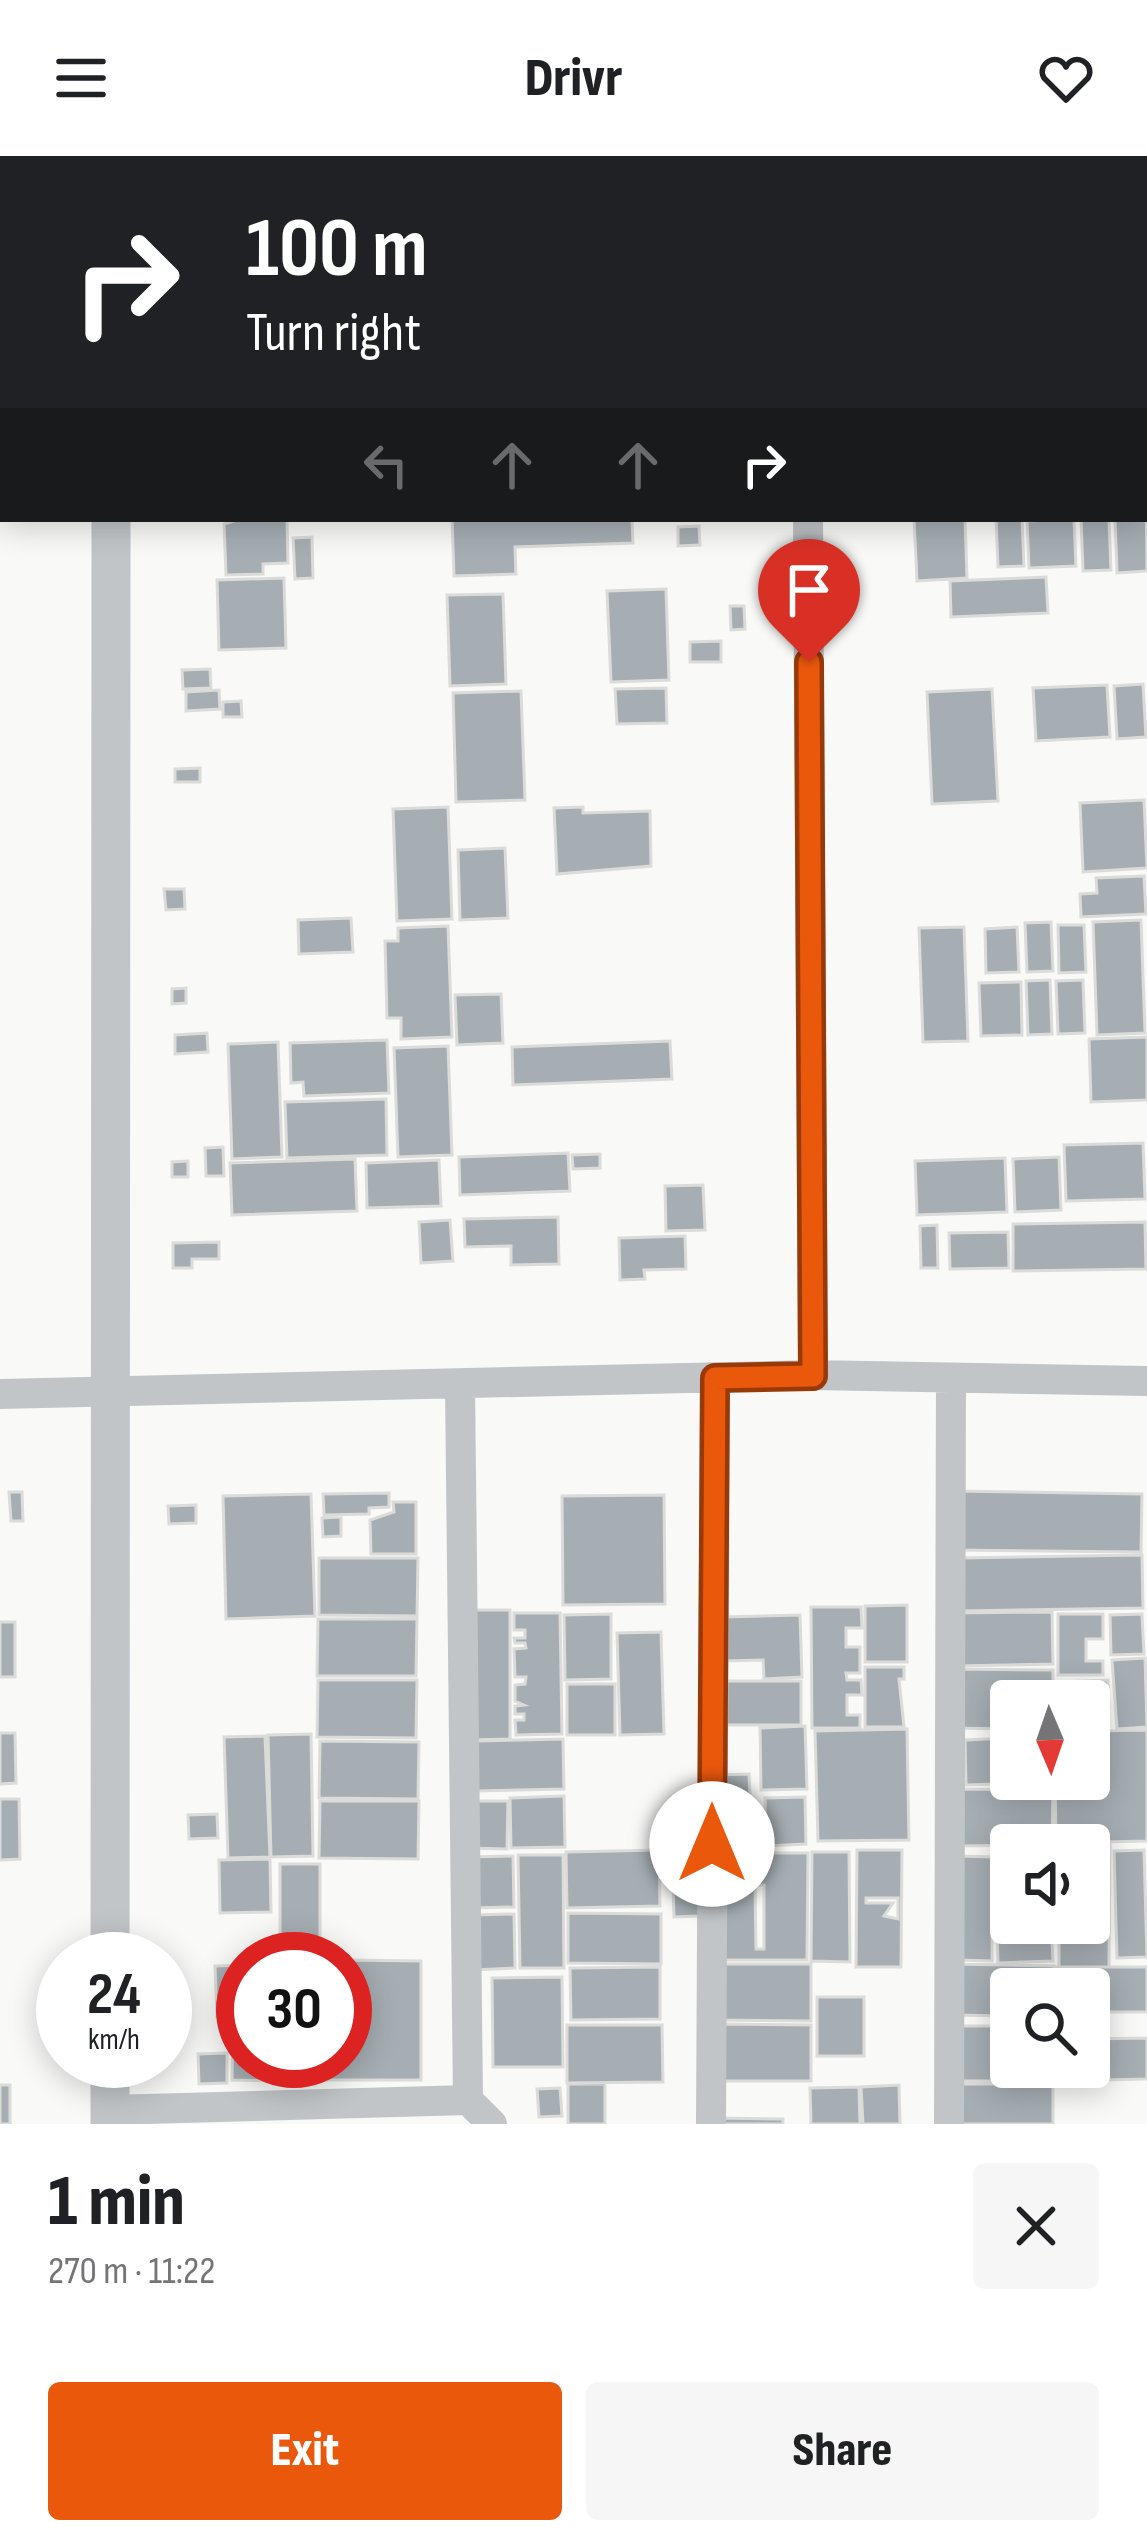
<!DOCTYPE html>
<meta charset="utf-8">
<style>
:root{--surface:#fff;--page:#f6f6f6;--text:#202124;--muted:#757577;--accent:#ea580c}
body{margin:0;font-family:"Sofia Sans Condensed",sans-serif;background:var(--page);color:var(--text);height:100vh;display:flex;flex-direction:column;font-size:45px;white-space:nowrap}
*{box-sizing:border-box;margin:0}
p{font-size:39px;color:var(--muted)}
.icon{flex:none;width:66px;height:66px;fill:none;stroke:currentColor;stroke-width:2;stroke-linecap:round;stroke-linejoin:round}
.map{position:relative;height:1968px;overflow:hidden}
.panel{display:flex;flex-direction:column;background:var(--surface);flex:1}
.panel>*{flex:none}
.hud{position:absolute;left:0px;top:0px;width:1149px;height:366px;box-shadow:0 6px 30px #0003;background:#202124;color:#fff;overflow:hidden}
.needle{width:78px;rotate:178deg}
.controls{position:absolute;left:990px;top:1524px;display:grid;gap:24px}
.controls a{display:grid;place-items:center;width:120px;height:120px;border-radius:12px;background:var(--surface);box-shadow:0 6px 30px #0003;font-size:60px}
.speed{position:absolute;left:36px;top:1776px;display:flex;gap:24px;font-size:60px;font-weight:700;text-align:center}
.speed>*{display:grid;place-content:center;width:156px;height:156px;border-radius:50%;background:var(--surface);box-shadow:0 6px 30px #0003;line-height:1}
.speed small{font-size:30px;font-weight:400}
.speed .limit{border:18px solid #d22;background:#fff;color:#111}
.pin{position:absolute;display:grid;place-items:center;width:102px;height:102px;color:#fff;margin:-123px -51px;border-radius:50% 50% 50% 0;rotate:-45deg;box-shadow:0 0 12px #0007}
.pin .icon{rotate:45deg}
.me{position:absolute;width:132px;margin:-66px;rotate:0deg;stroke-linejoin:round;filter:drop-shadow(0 0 9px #0008)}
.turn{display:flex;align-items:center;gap:42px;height:252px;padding:0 48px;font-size:54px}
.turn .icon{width:156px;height:156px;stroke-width:2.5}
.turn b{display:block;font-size:84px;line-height:102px}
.lanes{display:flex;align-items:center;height:114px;padding:0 48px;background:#0003;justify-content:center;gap:60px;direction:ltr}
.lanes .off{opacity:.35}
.round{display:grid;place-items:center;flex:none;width:126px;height:126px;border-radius:12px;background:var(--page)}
.summary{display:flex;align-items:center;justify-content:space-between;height:204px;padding:0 48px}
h1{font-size:72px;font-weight:800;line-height:90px}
.action{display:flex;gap:24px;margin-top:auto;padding:24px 48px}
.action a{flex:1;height:138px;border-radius:12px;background:var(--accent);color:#fff;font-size:48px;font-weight:800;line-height:138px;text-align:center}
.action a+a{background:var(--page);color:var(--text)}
header{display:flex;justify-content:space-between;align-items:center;height:156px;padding:0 48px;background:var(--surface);font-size:54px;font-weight:800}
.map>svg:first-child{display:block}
.building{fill:#a6aeb3;stroke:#dbdbd9;stroke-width:3;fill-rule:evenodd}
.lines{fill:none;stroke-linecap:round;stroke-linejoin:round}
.minor{stroke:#c1c5c8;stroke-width:30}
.tertiary{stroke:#c1c5c8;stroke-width:39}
.route-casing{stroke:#983908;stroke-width:30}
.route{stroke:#ea580c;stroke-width:21}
</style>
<header><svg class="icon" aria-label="menu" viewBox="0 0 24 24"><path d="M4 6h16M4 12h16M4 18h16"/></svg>Drivr<svg class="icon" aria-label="heart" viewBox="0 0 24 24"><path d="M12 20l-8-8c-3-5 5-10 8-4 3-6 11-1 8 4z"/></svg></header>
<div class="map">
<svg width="1147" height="1968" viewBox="0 0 1147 1968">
<rect width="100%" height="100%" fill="#f9f9f7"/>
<path class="building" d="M 1146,332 L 1147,415 L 1117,417 L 1115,363 L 1146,363 Z
M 240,363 L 287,363 L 288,407 L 263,408 L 263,418 L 226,419 L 224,368 Z
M 452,363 L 632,363 L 633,387 L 515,391 L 516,418 L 454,420 Z
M 914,363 L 965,363 L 967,422 L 917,425 Z
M 996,363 L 1022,363 L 1024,410 L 998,411 Z
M 1074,363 L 1076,410 L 1029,412 L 1027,365 Z
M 1081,363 L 1109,363 L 1111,414 L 1083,415 Z
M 699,370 L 700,389 L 678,390 L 678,371 Z
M 312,381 L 313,422 L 295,423 L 293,382 Z
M 1046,421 L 1048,457 L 951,461 L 950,425 Z
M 284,422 L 286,492 L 219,494 L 217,424 Z
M 666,433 L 669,524 L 611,526 L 607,435 Z
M 503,438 L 506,528 L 450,530 L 447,439 Z
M 730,450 L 744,450 L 745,473 L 731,474 Z
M 721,485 L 721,506 L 690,506 L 690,486 Z
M 210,513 L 211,532 L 183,533 L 182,514 Z
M 1143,528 L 1146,581 L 1117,583 L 1114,530 Z
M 1107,529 L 1110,581 L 1036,585 L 1033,532 Z
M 666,532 L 667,567 L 617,568 L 615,533 Z
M 992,533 L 998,645 L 932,648 L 927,536 Z
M 219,534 L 220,553 L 186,555 L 186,536 Z
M 521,535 L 525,644 L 456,646 L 453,537 Z
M 241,545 L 242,561 L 223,561 L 223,546 Z
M 200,612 L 200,626 L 175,626 L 175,613 Z
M 1144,644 L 1147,712 L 1083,716 L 1080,647 Z
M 448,651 L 452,763 L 397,765 L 393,653 Z
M 583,651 L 583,657 L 650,655 L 651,710 L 557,718 L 554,652 Z
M 505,692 L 508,762 L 460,764 L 458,694 Z
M 1144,720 L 1146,758 L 1081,761 L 1080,738 L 1097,737 L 1096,722 Z
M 164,733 L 184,733 L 185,753 L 166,754 Z
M 351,762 L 353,796 L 299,798 L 298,764 Z
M 1141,764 L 1145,877 L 1097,879 L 1093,766 Z
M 1051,766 L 1053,815 L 1027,816 L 1025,767 Z
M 1058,769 L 1084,769 L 1086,816 L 1059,817 Z
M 448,770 L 452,881 L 401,883 L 401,862 L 387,862 L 385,785 L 398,785 L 398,772 Z
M 964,771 L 968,885 L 923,886 L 919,772 Z
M 1017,771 L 1019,816 L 986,817 L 985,773 Z
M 1050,824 L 1052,878 L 1028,879 L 1026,825 Z
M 1083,824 L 1085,877 L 1058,878 L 1056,825 Z
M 1021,826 L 1022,879 L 981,880 L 979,827 Z
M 186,832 L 186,847 L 172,848 L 172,833 Z
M 501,838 L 503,887 L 457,889 L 455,839 Z
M 207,877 L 208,896 L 175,898 L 175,879 Z
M 1147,881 L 1147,944 L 1091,946 L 1089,883 Z
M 387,884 L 389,937 L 304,940 L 303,926 L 291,927 L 290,887 Z
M 670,885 L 672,923 L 513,929 L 512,891 Z
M 278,886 L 282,1001 L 232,1003 L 228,888 Z
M 448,890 L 452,999 L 398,1001 L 394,892 Z
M 386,943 L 387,999 L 287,1002 L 285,946 Z
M 1143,987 L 1145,1043 L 1066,1045 L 1064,989 Z
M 223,991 L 224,1020 L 206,1020 L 205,992 Z
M 568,997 L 570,1035 L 460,1039 L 459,1001 Z
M 600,998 L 600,1012 L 573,1013 L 572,999 Z
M 1059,1001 L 1061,1054 L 1015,1056 L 1013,1003 Z
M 1005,1002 L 1007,1056 L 917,1059 L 915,1005 Z
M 355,1003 L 357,1055 L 232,1059 L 230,1007 Z
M 439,1004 L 441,1050 L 367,1052 L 366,1007 Z
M 188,1005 L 188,1021 L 172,1021 L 172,1006 Z
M 703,1029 L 705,1074 L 666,1075 L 665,1030 Z
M 558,1061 L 559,1108 L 511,1109 L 511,1090 L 465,1091 L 464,1063 Z
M 450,1064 L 453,1105 L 421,1107 L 419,1066 Z
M 1145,1066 L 1146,1113 L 1013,1115 L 1013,1068 Z
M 937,1069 L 938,1112 L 921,1112 L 920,1070 Z
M 1008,1076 L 1009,1112 L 950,1113 L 949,1077 Z
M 685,1080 L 686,1113 L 644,1114 L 645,1123 L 620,1124 L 619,1082 Z
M 219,1086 L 219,1103 L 192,1103 L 192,1112 L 173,1112 L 173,1087 Z
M 954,1335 L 1142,1338 L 1141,1396 L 953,1394 Z
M 9,1336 L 22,1336 L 23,1365 L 11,1365 Z
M 389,1337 L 389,1351 L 369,1352 L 369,1358 L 324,1359 L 323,1338 Z
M 311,1338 L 315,1460 L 226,1463 L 223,1340 Z
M 664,1339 L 665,1448 L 563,1449 L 562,1340 Z
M 393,1346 L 416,1346 L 416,1398 L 371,1398 L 370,1364 L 394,1356 Z
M 196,1349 L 196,1367 L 169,1368 L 168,1350 Z
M 341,1361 L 341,1380 L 323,1381 L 322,1362 Z
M 1142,1399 L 1143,1452 L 960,1455 L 959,1402 Z
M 319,1402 L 418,1402 L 417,1460 L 319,1459 Z
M 907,1449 L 907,1506 L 865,1506 L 865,1450 Z
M 811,1451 L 861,1451 L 862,1472 L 846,1472 L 846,1491 L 860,1491 L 860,1517 L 846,1517 L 847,1524 L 861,1524 L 862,1539 L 847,1539 L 847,1559 L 860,1559 L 860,1572 L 812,1572 Z
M 465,1454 L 510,1454 L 510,1583 L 466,1584 Z
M 1052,1456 L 1053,1508 L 955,1510 L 954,1457 Z
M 514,1457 L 560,1457 L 562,1578 L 516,1579 L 515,1564 L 524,1564 L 524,1558 L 515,1558 L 515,1550 L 524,1549 L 515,1545 L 515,1529 L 525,1528 L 526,1521 L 515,1521 L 514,1493 L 526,1492 L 525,1487 L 515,1487 L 514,1482 L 525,1482 L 525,1474 L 514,1474 Z
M 611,1458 L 611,1523 L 565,1524 L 564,1459 Z
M 1058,1458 L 1103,1458 L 1103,1483 L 1086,1483 L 1086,1505 L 1103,1505 L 1103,1519 L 1058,1519 Z
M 1142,1458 L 1144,1498 L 1111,1499 L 1110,1459 Z
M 800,1459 L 802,1521 L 764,1523 L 763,1504 L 723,1505 L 721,1461 Z
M 318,1463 L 417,1463 L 416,1520 L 317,1520 Z
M 0,1466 L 15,1466 L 15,1521 L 0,1521 Z
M 661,1476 L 664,1578 L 620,1579 L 617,1477 Z
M 1145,1502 L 1147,1571 L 1117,1573 L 1112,1504 Z
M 865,1511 L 904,1511 L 904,1523 L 899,1523 L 904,1571 L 865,1571 Z
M 953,1513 L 1053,1514 L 1053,1545 L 1011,1545 L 1011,1573 L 952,1572 Z
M 318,1524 L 417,1524 L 416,1582 L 317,1581 Z
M 1108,1524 L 1109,1552 L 1096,1553 L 1097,1572 L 1089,1572 L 1089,1545 L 1062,1545 L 1061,1526 Z
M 724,1525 L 801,1525 L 801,1569 L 724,1569 Z
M 567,1528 L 615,1528 L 615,1579 L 567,1579 Z
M 805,1570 L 807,1633 L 761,1634 L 760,1572 Z
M 907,1573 L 909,1684 L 818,1685 L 815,1575 Z
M 1147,1574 L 1147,1685 L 1056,1687 L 1055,1623 L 1089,1623 L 1089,1575 Z
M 0,1577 L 15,1577 L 16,1627 L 0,1628 Z
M 311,1578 L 313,1700 L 271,1701 L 268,1579 Z
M 265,1580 L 270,1701 L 228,1702 L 224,1581 Z
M 1011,1582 L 1011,1623 L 1051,1626 L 966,1629 L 965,1584 Z
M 563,1583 L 564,1633 L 476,1635 L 475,1585 Z
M 320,1585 L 419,1586 L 418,1643 L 319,1642 Z
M 749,1618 L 750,1639 L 717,1640 L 717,1619 Z
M 958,1633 L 1053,1634 L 1052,1689 L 957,1690 Z
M 564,1640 L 565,1691 L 511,1692 L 510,1642 Z
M 805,1641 L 806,1688 L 766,1690 L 765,1642 Z
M 0,1643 L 19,1643 L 20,1703 L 0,1704 Z
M 320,1645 L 419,1645 L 418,1703 L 319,1702 Z
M 470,1645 L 508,1645 L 507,1693 L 469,1692 Z
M 753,1655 L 754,1690 L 725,1691 L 724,1656 Z
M 217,1658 L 218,1682 L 189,1683 L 188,1659 Z
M 1060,1688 L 1110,1688 L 1109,1811 L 1059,1811 L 1059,1767 L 1089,1767 L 1089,1689 Z
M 659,1694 L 660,1750 L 567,1752 L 566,1696 Z
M 857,1694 L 902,1694 L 901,1811 L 856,1811 ZM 866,1742 L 898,1742 L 898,1763 L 884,1760 L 893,1747 L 866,1747 Z
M 1144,1694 L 1147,1801 L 1117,1802 L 1114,1695 Z
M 812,1696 L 849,1696 L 850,1806 L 811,1805 Z
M 717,1697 L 808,1697 L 807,1804 L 717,1804 ZM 755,1729 L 764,1729 L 764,1793 L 756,1793 Z
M 994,1697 L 1011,1697 L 1011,1767 L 1051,1767 L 1053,1805 L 998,1807 Z
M 518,1699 L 563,1699 L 564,1812 L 520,1812 Z
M 513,1700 L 514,1751 L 471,1752 L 470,1701 Z
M 959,1700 L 993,1701 L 992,1805 L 958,1804 Z
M 270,1703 L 271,1756 L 220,1757 L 219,1704 Z
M 280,1708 L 320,1708 L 320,1802 L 280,1802 Z
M 699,1725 L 700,1760 L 674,1761 L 673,1726 Z
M 568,1757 L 661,1758 L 661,1808 L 568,1807 Z
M 514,1758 L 515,1812 L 474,1814 L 473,1759 Z
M 345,1804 L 421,1805 L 421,1924 L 323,1924 L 323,1905 L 345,1905 Z
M 713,1808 L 811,1808 L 811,1865 L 712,1864 Z
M 952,1808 L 1054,1810 L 1053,1833 L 1011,1833 L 1011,1860 L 951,1859 Z
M 243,1809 L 243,1860 L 217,1861 L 215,1810 Z
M 660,1811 L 660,1863 L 571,1864 L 570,1812 Z
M 1055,1811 L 1147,1811 L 1147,1856 L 1089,1856 L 1089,1833 L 1055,1833 Z
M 562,1821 L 563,1911 L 493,1911 L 492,1822 Z
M 817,1841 L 864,1841 L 864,1900 L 817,1900 Z
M 233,1867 L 243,1867 L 243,1905 L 318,1905 L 318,1926 L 232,1924 Z
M 714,1868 L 811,1869 L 811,1925 L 713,1925 Z
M 567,1869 L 662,1869 L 663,1926 L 567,1927 Z
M 956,1870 L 1011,1870 L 1011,1911 L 1050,1911 L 1050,1925 L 957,1925 Z
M 1147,1882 L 1147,1923 L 1054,1925 L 1054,1911 L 1089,1911 L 1089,1883 Z
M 227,1897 L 227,1927 L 199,1928 L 198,1898 Z
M 568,1928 L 605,1928 L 605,1968 L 568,1968 Z
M 962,1928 L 1053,1928 L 1053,1968 L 962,1968 Z
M 0,1929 L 10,1929 L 10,1968 L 0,1968 Z
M 899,1929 L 900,1968 L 863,1968 L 861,1931 Z
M 859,1931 L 860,1968 L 811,1968 L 810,1932 Z
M 560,1932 L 562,1960 L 539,1961 L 537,1933 Z
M 716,1962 L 783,1963 L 783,1968 L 716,1968 Z"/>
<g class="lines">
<path class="minor" d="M 807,0 L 807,3
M 1146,59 L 1147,59
M 0,81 L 3,81
M 808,363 L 813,1219
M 460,1228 L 468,1944
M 0,1238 L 813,1219 L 1147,1225
M 110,1954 L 468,1944 L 492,1968
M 711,1968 L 715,1222
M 949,1968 L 951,1223"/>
<path class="tertiary" d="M 110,0 L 110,3
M 110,1803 L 111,363
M 110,1968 L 110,1905"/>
</g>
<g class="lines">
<defs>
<path id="route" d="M 712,1688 L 715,1222 L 813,1220 L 809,506"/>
</defs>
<use href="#route" class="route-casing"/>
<use href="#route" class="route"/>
</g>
</svg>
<div class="controls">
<a><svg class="needle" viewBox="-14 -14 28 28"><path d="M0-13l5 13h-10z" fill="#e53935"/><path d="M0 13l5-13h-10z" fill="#757577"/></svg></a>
<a><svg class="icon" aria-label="sound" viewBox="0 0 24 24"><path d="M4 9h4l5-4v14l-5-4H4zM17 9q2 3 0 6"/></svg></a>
<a><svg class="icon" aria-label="search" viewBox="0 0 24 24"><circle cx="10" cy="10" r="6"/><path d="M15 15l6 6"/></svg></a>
</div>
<div class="speed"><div>24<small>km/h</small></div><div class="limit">30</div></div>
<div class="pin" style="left:809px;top:506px;background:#d93025"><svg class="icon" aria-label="arrive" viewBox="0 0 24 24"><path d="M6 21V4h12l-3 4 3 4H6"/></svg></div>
<svg class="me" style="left:712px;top:1688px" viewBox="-20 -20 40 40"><circle r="19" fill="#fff"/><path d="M0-13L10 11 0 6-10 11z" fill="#ea580c"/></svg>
<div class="hud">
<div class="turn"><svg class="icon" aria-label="right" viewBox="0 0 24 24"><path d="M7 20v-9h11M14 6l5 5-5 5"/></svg><div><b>100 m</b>Turn right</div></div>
<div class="lanes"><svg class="icon off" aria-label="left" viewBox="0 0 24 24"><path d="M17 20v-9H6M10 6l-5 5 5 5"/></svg><svg class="icon off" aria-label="ahead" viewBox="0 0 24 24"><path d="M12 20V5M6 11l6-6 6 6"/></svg><svg class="icon off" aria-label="ahead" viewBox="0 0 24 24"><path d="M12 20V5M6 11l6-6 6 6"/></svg><svg class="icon" aria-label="right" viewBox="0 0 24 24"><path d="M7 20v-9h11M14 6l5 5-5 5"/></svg></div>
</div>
</div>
<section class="panel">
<div class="summary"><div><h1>1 min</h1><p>270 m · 11:22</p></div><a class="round"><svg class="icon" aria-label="close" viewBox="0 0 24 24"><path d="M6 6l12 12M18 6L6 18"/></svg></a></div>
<div class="action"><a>Exit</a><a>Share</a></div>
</section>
